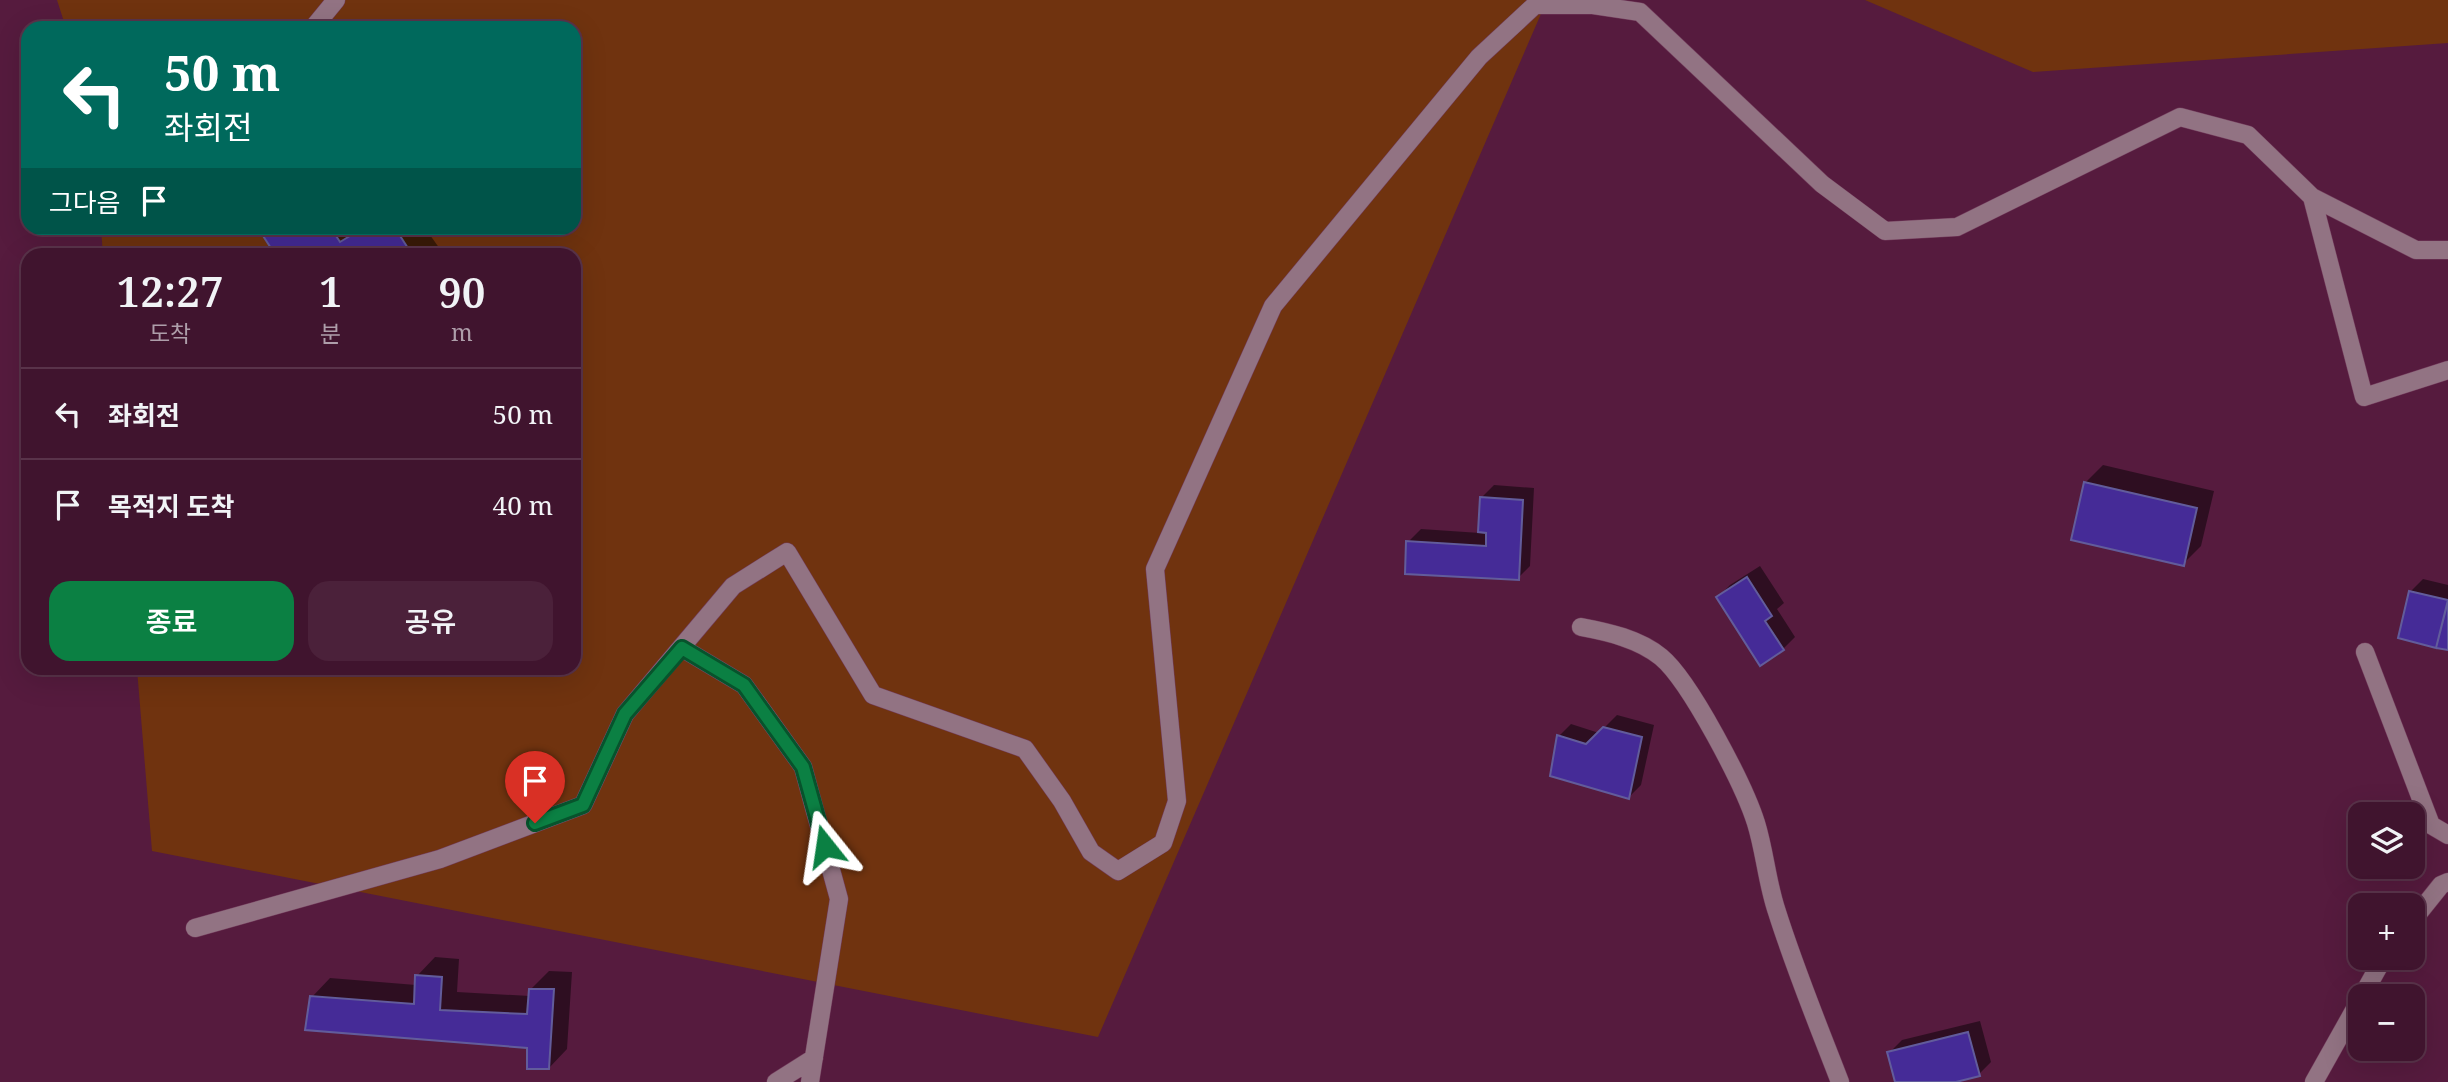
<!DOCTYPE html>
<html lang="ko">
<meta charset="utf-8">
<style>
:root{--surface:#40142e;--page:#4b213a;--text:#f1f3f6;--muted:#ae9eaa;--line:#59334a;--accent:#0b8043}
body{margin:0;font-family:"Noto Serif","Noto Sans KR",serif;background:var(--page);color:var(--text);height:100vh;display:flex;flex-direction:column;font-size:26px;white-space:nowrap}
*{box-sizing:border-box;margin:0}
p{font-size:23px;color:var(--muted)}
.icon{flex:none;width:38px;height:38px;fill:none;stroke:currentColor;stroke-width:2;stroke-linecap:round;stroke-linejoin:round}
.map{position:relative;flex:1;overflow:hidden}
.drawer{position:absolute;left:21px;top:248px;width:560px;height:427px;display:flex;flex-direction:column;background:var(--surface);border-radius:21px;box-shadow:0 7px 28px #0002,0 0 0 2px var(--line)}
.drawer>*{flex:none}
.guide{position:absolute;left:21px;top:21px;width:560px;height:214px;border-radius:21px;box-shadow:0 7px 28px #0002,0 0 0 2px var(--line);background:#00695c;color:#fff;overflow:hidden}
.tools{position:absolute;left:2348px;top:802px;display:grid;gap:14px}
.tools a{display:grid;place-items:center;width:77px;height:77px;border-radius:14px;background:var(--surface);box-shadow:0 7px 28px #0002,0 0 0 2px var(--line);font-size:35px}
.pin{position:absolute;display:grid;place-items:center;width:60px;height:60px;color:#fff;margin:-72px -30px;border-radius:50% 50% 50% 0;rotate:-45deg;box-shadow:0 0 7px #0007}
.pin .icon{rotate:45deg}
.me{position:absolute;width:77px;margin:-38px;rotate:345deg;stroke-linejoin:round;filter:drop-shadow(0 0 5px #0008)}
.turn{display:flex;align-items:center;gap:24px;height:147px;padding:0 28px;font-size:32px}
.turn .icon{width:91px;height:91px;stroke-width:2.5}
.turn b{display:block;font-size:49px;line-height:60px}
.then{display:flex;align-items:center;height:66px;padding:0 28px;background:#0003;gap:14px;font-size:26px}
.eta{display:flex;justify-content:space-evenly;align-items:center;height:119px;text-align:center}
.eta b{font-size:42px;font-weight:600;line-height:49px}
.button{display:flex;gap:14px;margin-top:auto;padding:14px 28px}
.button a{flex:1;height:80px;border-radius:21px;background:var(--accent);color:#fff;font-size:28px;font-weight:600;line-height:80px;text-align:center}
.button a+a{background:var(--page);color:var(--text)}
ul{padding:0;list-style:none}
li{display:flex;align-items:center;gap:21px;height:91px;padding:0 28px;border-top:2px solid var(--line)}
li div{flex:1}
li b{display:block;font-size:26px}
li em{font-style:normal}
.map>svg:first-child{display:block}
.green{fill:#70330f}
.shadow{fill:#0007}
.building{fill:#452b97;stroke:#625c9b;stroke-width:2}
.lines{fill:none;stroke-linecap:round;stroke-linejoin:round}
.minor-casing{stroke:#733c5c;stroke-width:19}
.minor{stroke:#927383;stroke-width:18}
.route-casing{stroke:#07532c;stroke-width:18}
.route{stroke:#0b8043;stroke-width:12}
</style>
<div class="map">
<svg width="2448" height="1082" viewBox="0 0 2448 1082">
<rect width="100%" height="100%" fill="#561b3e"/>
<path class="green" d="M 57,0 L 1547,0 L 1098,1037 L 152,851 L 137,669 L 574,668 L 574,256 L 103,255 L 101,228 L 574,228 L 574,28 L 66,28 Z
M 1865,0 L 2448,0 L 2448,43 L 2033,72 Z"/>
<path class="shadow" d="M 260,228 L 425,228 L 440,249 L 433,256 L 278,256 Z
M 2103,465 L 2214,491 L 2201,546 L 2183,564 L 2085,483 Z
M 1494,485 L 1534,488 L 1530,566 L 1518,578 L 1408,542 L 1421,529 L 1480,533 L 1481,498 Z
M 1760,566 L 1784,603 L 1777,609 L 1795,637 L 1783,649 L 1718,597 L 1730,585 Z
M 2423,579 L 2448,585 L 2448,648 L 2400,637 L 2411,591 Z
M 1617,715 L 1654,725 L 1641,785 L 1629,797 L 1559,736 L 1571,724 L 1599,733 Z
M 435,957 L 459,959 L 457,992 L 530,996 L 531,989 L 549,971 L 572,972 L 567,1049 L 549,1068 L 529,1046 L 312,997 L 330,978 L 416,985 L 417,976 Z
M 1980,1021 L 1991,1062 L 1979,1074 L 1949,1082 L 1897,1082 L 1889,1053 L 1902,1040 Z"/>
<path class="building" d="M 258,228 L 331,228 L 340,242 L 363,228 L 395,228 L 413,256 L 276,256 Z
M 2084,482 L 2197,508 L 2184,566 L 2071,540 Z
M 1480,497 L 1523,500 L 1519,580 L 1405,574 L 1406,541 L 1486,546 L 1486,533 L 1478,532 Z
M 1747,577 L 1772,616 L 1765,621 L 1784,650 L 1760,666 L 1716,597 Z
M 2409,591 L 2448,600 L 2436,648 L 2398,638 Z
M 2448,601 L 2448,650 L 2436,648 Z
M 1603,727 L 1642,737 L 1629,799 L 1550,776 L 1557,735 L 1586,744 Z
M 415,975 L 442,977 L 440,1010 L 527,1014 L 529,989 L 554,989 L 549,1069 L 527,1069 L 527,1048 L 305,1030 L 310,996 L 414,1004 Z
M 1968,1032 L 1980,1076 L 1956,1082 L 1895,1082 L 1887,1052 Z"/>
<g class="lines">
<defs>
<path id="minor" d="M 313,28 L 336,0
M 2312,197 L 2364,397 L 2448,370
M 1581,627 C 1608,632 1639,639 1661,657 C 1690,681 1744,785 1756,823 C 1765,852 1767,883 1777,912 C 1795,969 1818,1025 1840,1082
M 682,648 L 744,685 L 803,767 L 839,899 L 810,1082
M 2365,652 L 2431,825 L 2448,835
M 2413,920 L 2441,885 L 2448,882
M 195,928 L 440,859 L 583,805 L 625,714 L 733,586 L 787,552 L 873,695 L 1025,749 L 1062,801 L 1091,852 L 1118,871 L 1163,843 L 1177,801 L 1155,569 L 1273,306 L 1479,57 L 1535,5 L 1593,5 L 1640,12 L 1822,184 L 1885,231 L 1957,227 L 2180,117 L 2248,135 L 2312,197 L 2416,250 L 2448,250
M 776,1082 L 814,1058
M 2314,1082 L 2384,957"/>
</defs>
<use href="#minor" class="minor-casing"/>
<use href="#minor" class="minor"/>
</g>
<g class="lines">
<defs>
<path id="route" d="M 535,823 L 583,805 L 625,714 L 682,648 L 744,685 L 759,706 L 803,767 L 825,846"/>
</defs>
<use href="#route" class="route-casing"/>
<use href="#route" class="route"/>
</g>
</svg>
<div class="tools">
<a><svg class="icon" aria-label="layers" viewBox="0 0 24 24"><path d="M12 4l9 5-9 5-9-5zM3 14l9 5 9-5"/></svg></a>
<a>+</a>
<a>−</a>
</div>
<div class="pin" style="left:535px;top:823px;background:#d93025"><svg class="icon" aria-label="arrive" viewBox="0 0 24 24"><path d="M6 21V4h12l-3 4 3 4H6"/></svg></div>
<svg class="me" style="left:825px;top:846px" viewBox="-20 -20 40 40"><path d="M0-17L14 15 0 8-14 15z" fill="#0b8043" stroke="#fff" stroke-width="4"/></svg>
<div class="guide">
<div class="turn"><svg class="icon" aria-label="left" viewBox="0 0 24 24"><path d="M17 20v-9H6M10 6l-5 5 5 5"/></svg><div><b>50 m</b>좌회전</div></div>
<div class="then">그다음<svg class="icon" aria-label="arrive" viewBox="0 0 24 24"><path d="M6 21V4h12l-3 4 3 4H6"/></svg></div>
</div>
<section class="drawer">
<div class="eta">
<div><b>12:27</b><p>도착</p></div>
<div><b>1</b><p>분</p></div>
<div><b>90</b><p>m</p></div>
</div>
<ul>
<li><svg class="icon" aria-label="left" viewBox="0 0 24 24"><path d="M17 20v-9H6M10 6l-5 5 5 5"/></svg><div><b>좌회전</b></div><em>50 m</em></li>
<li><svg class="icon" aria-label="arrive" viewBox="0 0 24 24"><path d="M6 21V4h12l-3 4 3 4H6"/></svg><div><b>목적지 도착</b></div><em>40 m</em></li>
</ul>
<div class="button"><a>종료</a><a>공유</a></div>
</section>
</div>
